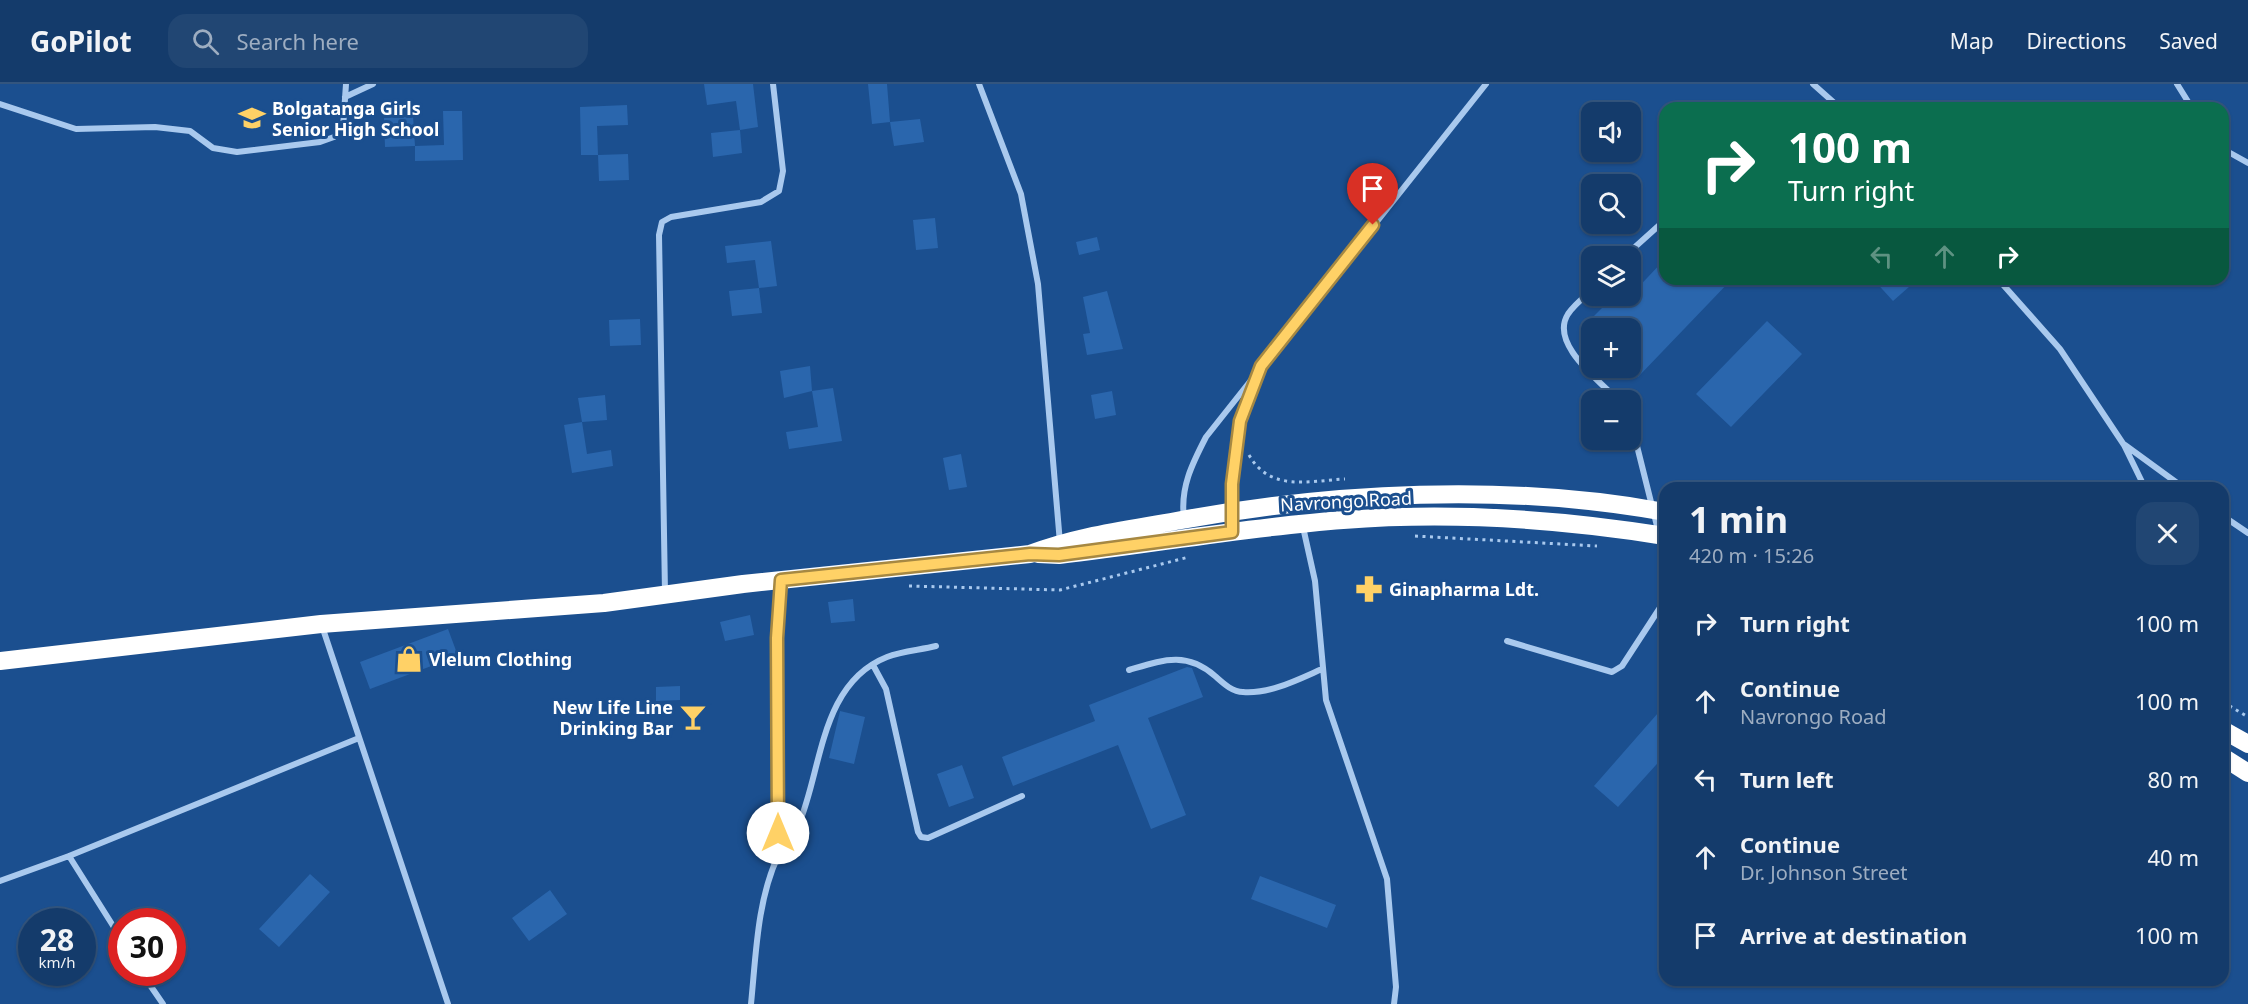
<!DOCTYPE html>
<meta charset="utf-8">
<style>
:root{--surface:#143b6b;--page:#214673;--text:#f1f3f6;--muted:#9dadc1;--line:#33557e}
body{margin:0;font-family:"Noto Sans",sans-serif;background:var(--page);color:var(--text);height:100vh;display:flex;flex-direction:column;font-size:22px;white-space:nowrap}
*{box-sizing:border-box;margin:0}
p{font-size:20px;color:var(--muted)}
.icon{flex:none;width:33px;height:33px;fill:none;stroke:currentColor;stroke-width:2;stroke-linecap:round;stroke-linejoin:round}
.map{position:relative;flex:1;overflow:hidden}
.panel{position:absolute;left:1659px;top:398px;width:570px;height:504px;display:flex;flex-direction:column;background:var(--surface);border-radius:18px;box-shadow:0 2px 4px #0004,0 0 0 2px var(--line)}
.panel>*{flex:none}
.hud{position:absolute;left:1659px;top:18px;width:570px;height:183px;border-radius:18px;box-shadow:0 2px 4px #0004,0 0 0 2px var(--line);background:#0b6e4f;color:#fff;overflow:hidden}
.tools{position:absolute;left:1581px;top:18px;display:grid;gap:12px}
.tools a{display:grid;place-items:center;width:60px;height:60px;border-radius:12px;background:var(--surface);box-shadow:0 2px 4px #0004,0 0 0 2px var(--line);font-size:30px}
.speed{position:absolute;left:18px;top:824px;display:flex;gap:12px;font-size:30px;font-weight:700;text-align:center}
.speed>*{display:grid;place-content:center;width:78px;height:78px;border-radius:50%;background:var(--surface);box-shadow:0 2px 4px #0004,0 0 0 2px var(--line);line-height:1}
.speed small{font-size:15px;font-weight:400}
.speed .limit{border:9px solid #d22;background:#fff;color:#111}
.pin{position:absolute;display:grid;place-items:center;width:51px;height:51px;color:#fff;margin:-62px -26px;border-radius:50% 50% 50% 0;rotate:-45deg;box-shadow:0 0 6px #0007}
.pin .icon{rotate:45deg}
.me{position:absolute;width:66px;margin:-33px;rotate:0deg;stroke-linejoin:round;filter:drop-shadow(0 0 4px #0008)}
.turn{display:flex;align-items:center;gap:21px;height:126px;padding:0 30px;font-size:27px}
.turn .icon{width:78px;height:78px;stroke-width:2.5}
.turn b{display:block;font-size:42px;line-height:51px}
.lanes{display:flex;align-items:center;height:57px;padding:0 30px;background:#0003;justify-content:center;gap:30px;direction:ltr}
.lanes .off{opacity:.35}
.round{display:grid;place-items:center;flex:none;width:63px;height:63px;border-radius:18px;background:var(--page)}
.summary{display:flex;align-items:center;justify-content:space-between;height:102px;padding:0 30px}
h1{font-size:36px;font-weight:700;line-height:45px}
ul{padding:0;list-style:none}
li{display:flex;align-items:center;gap:18px;height:78px;padding:0 30px}
li div{flex:1}
li b{display:block;font-size:22px}
li em{font-style:normal}
header{display:flex;align-items:center;gap:36px;box-sizing:border-box;height:84px;padding:0 30px;background:var(--surface);border-bottom:2px solid var(--line)}
header strong{font-size:28px}
nav{display:flex;gap:33px;margin-inline-start:auto;font-size:21px}
.search{width:420px;height:54px;background:var(--page);display:flex;align-items:center;gap:15px;box-sizing:border-box;padding:0 21px;border-radius:18px;color:var(--muted);font-size:22px}
.map>svg:first-child{display:block}
.building{fill:#2a66ad}
.lines{fill:none;stroke-linecap:round;stroke-linejoin:round}
.path{stroke:#a9c9ee;stroke-width:3;stroke-dasharray:3 4.5;stroke-linecap:butt}
.street{stroke:#a9c9ee;stroke-width:6}
.highway{stroke:#fff;stroke-width:18}
.route-casing{stroke:#a68842;stroke-width:15}
.route{stroke:#ffd166;stroke-width:10}
.labels{text-anchor:middle;dominant-baseline:central;stroke-width:6;stroke-linejoin:round;paint-order:stroke}
.poi-label{font-size:18px;font-weight:bold;fill:#fff;stroke:#1b4f8f;text-anchor:start}
.street-label{font-size:18px;fill:#fff;stroke:#1b4f8f}
</style>
<header>
<strong>GoPilot</strong>
<div class="search"><svg class="icon" aria-label="search" viewBox="0 0 24 24"><circle cx="10" cy="10" r="6"/><path d="M15 15l6 6"/></svg>Search here</div>
<nav><a>Map</a><a>Directions</a><a>Saved</a></nav>
</header>
<div class="map">
<svg width="2248" height="920" viewBox="0 0 2248 920">
<rect width="100%" height="100%" fill="#1b4f8f"/>
<path class="building" d="M 704,0 L 753,0 L 758,43 L 740,46 L 736,17 L 707,21 Z
M 868,0 L 887,0 L 890,38 L 872,40 Z
M 627,21 L 628,41 L 597,42 L 598,71 L 581,71 L 580,23 Z
M 443,27 L 462,27 L 463,76 L 415,77 L 415,62 L 444,61 Z
M 413,32 L 415,62 L 385,63 L 384,34 Z
M 920,35 L 924,58 L 894,62 L 890,38 Z
M 740,46 L 742,69 L 713,73 L 711,49 Z
M 628,70 L 629,96 L 599,97 L 598,71 Z
M 935,134 L 938,164 L 916,166 L 913,136 Z
M 1097,153 L 1100,166 L 1079,171 L 1076,158 Z
M 771,157 L 777,202 L 759,204 L 755,176 L 727,179 L 725,162 Z
M 1665,175 L 1665,195 L 1732,195 L 1638,293 L 1630,286 L 1630,244 L 1582,244 L 1614,212 L 1630,212 Z
M 1873,195 L 1918,195 L 1893,217 Z
M 759,204 L 762,229 L 732,232 L 729,207 Z
M 1107,207 L 1123,265 L 1087,271 L 1083,250 L 1090,249 L 1083,213 Z
M 640,235 L 641,261 L 610,262 L 609,236 Z
M 1767,237 L 1802,270 L 1731,343 L 1696,310 Z
M 810,282 L 812,307 L 784,314 L 780,287 Z
M 833,304 L 842,357 L 789,365 L 786,348 L 818,343 L 812,307 Z
M 1112,307 L 1116,331 L 1095,335 L 1091,311 Z
M 605,311 L 607,336 L 582,338 L 578,314 Z
M 582,338 L 587,370 L 611,366 L 613,382 L 572,389 L 564,341 Z
M 961,370 L 967,403 L 949,406 L 943,374 Z
M 853,515 L 855,537 L 831,539 L 828,518 Z
M 750,531 L 754,551 L 725,557 L 720,538 Z
M 448,545 L 458,572 L 370,605 L 360,578 Z
M 1187,583 L 1192,584 L 1203,613 L 1148,634 L 1186,731 L 1151,745 L 1118,661 L 1013,702 L 1002,673 L 1095,637 L 1089,621 Z
M 680,602 L 680,616 L 656,617 L 656,603 Z
M 1665,621 L 1665,671 L 1618,723 L 1594,702 Z
M 840,627 L 865,633 L 854,680 L 829,674 Z
M 962,681 L 974,714 L 949,723 L 937,690 Z
M 310,790 L 330,808 L 279,863 L 259,845 Z
M 1260,792 L 1336,821 L 1327,844 L 1251,815 Z
M 550,806 L 567,830 L 529,857 L 512,834 Z"/>
<g class="lines">
<path class="path" d="M 1249,371 C 1270,408 1308,397 1345,395
M 1415,452 L 1597,462
M 909,502 L 1060,506 L 1189,473
M 2223,618 L 2248,633"/>
<path class="street" d="M 979,0 L 1021,110 L 1038,200 L 1060,459
M 1813,0 L 1840,24
M 2177,0 L 2192,24
M 345,13 L 373,0
M 0,20 L 76,45 L 155,43 L 190,47 L 213,64 L 237,68 L 320,58 L 334,53 L 343,44 L 346,0
M 2223,65 L 2248,79
M 1625,172 L 1665,136
M 1998,195 L 2060,265 L 2124,361 L 2145,404
M 1592,206 C 1584,213 1574,221 1568,230 C 1549,260 1600,297 1618,316
M 1630,334 L 1659,450
M 2125,361 L 2184,404
M 1230,427 L 1240,337 L 1257,291
M 2223,432 L 2248,449
M 1184,434 C 1180,404 1192,380 1206,353 L 1486,0
M 1303,443 L 1315,497 L 1326,616 L 1387,795 L 1396,903 L 1394,920
M 665,509 L 659,151 L 662,138 L 671,133 L 761,118 L 779,107 L 783,87 L 773,0
M 322,542 L 448,920
M 1507,557 L 1612,588 L 1622,582 L 1665,516
M 873,581 L 886,605 L 918,748 L 921,753 L 928,754 L 1022,712
M 1129,586 C 1163,576 1186,567 1215,592 C 1223,599 1232,608 1243,608 C 1270,610 1297,596 1322,585
M 778,770 L 777,554 L 781,498
M 69,772 L 122,856
M 0,797 L 69,772 L 359,654
M 141,888 L 163,920
M 751,920 C 756,871 757,817 778,772 C 783,760 795,750 800,737 C 822,683 821,599 887,573 C 902,567 920,566 936,562"/>
<path class="highway" d="M 1038,470 L 1059,471 C 1154,460 1248,443 1343,436 C 1449,428 1560,435 1665,452
M 0,577 L 321,540 L 604,519 L 743,500 L 1030,470 C 1077,452 1126,446 1176,437 C 1332,408 1508,399 1665,428
M 2223,646 L 2248,660
M 2223,673 L 2248,689"/>
</g>
<g class="lines">
<defs>
<path id="route" d="M 778,749 L 777,554 L 781,496 L 1030,470 L 1059,471 L 1232,448 L 1232,400 L 1240,337 L 1261,282 L 1373,141"/>
</defs>
<use href="#route" class="route-casing"/>
<use href="#route" class="route"/>
</g>
<defs>
<symbol id="school-bare" viewBox="-9 -9 18 18"><path d="M0-5L7-2L0 1L-7-2ZM-4 1L0 2.5L4 1V4Q0 6-4 4Z" fill="#ffd166" stroke="#1b4f8f" stroke-width="2.5" paint-order="stroke"/></symbol>
<symbol id="pharmacy-bare" viewBox="-9 -9 18 18"><path d="M-2-6h4v4h4v4h-4v4h-4v-4h-4v-4h4Z" fill="#ffd166" stroke="#1b4f8f" stroke-width="2.5" paint-order="stroke"/></symbol>
<symbol id="shop-bare" viewBox="-9 -9 18 18"><path d="M-5-2.5h2.3a2.7 3.5 0 0 1 5.4 0H5L5.5 6h-11ZM-1.5-2.5h3a1.5 2.3 0 0 0-3 0Z" fill="#ffd166" stroke="#1b4f8f" stroke-width="2.5" paint-order="stroke"/></symbol>
<symbol id="bar-bare" viewBox="-9 -9 18 18"><path d="M-6-5H6L.8 .8V4.5H3.5V6h-7V4.5H-.8V.8Z" fill="#ffd166" stroke="#1b4f8f" stroke-width="2.5" paint-order="stroke"/></symbol>
</defs>
<g fill-rule="evenodd">
<use href="#school-bare" x="233" y="15" width="38" height="38"/>
<use href="#pharmacy-bare" x="1350" y="486" width="38" height="38"/>
<use href="#shop-bare" x="390" y="556" width="38" height="38"/>
<use href="#bar-bare" x="674" y="614" width="38" height="38"/>
</g>
<g class="labels">
<g class="poi-label">
<text x="272" y="24">Bolgatanga Girls<tspan x="272" dy="21">Senior High School</tspan></text>
<text x="1389" y="505">Ginapharma Ldt.</text>
<text x="429" y="575">Vlelum Clothing</text>
<text x="673" y="623" text-anchor="end">New Life Line<tspan x="673" dy="21">Drinking Bar</tspan></text>
</g>
<g class="street-label">
<text transform="translate(1346 417) rotate(-3)">Navrongo Road</text>
</g>
</g>
</svg>
<div class="tools">
<a><svg class="icon" aria-label="sound" viewBox="0 0 24 24"><path d="M4 9h4l5-4v14l-5-4H4zM17 9q2 3 0 6"/></svg></a>
<a><svg class="icon" aria-label="search" viewBox="0 0 24 24"><circle cx="10" cy="10" r="6"/><path d="M15 15l6 6"/></svg></a>
<a><svg class="icon" aria-label="layers" viewBox="0 0 24 24"><path d="M12 4l9 5-9 5-9-5zM3 14l9 5 9-5"/></svg></a>
<a>+</a>
<a>−</a>
</div>
<div class="speed"><div>28<small>km/h</small></div><div class="limit">30</div></div>
<div class="pin" style="left:1373px;top:141px;background:#d93025"><svg class="icon" aria-label="arrive" viewBox="0 0 24 24"><path d="M6 21V4h12l-3 4 3 4H6"/></svg></div>
<svg class="me" style="left:778px;top:749px" viewBox="-20 -20 40 40"><circle r="19" fill="#fff"/><path d="M0-13L10 11 0 6-10 11z" fill="#ffd166"/></svg>
<div class="hud">
<div class="turn"><svg class="icon" aria-label="right" viewBox="0 0 24 24"><path d="M7 20v-9h11M14 6l5 5-5 5"/></svg><div><b>100 m</b>Turn right</div></div>
<div class="lanes"><svg class="icon off" aria-label="left" viewBox="0 0 24 24"><path d="M17 20v-9H6M10 6l-5 5 5 5"/></svg><svg class="icon off" aria-label="ahead" viewBox="0 0 24 24"><path d="M12 20V5M6 11l6-6 6 6"/></svg><svg class="icon" aria-label="right" viewBox="0 0 24 24"><path d="M7 20v-9h11M14 6l5 5-5 5"/></svg></div>
</div>
<section class="panel">
<div class="summary"><div><h1>1 min</h1><p>420 m · 15:26</p></div><a class="round"><svg class="icon" aria-label="close" viewBox="0 0 24 24"><path d="M6 6l12 12M18 6L6 18"/></svg></a></div>
<ul>
<li><svg class="icon" aria-label="right" viewBox="0 0 24 24"><path d="M7 20v-9h11M14 6l5 5-5 5"/></svg><div><b>Turn right</b></div><em>100 m</em></li>
<li><svg class="icon" aria-label="ahead" viewBox="0 0 24 24"><path d="M12 20V5M6 11l6-6 6 6"/></svg><div><b>Continue</b><p>Navrongo Road</p></div><em>100 m</em></li>
<li><svg class="icon" aria-label="left" viewBox="0 0 24 24"><path d="M17 20v-9H6M10 6l-5 5 5 5"/></svg><div><b>Turn left</b></div><em>80 m</em></li>
<li><svg class="icon" aria-label="ahead" viewBox="0 0 24 24"><path d="M12 20V5M6 11l6-6 6 6"/></svg><div><b>Continue</b><p>Dr. Johnson Street</p></div><em>40 m</em></li>
<li><svg class="icon" aria-label="arrive" viewBox="0 0 24 24"><path d="M6 21V4h12l-3 4 3 4H6"/></svg><div><b>Arrive at destination</b></div><em>100 m</em></li>
</ul>
</section>
</div>
